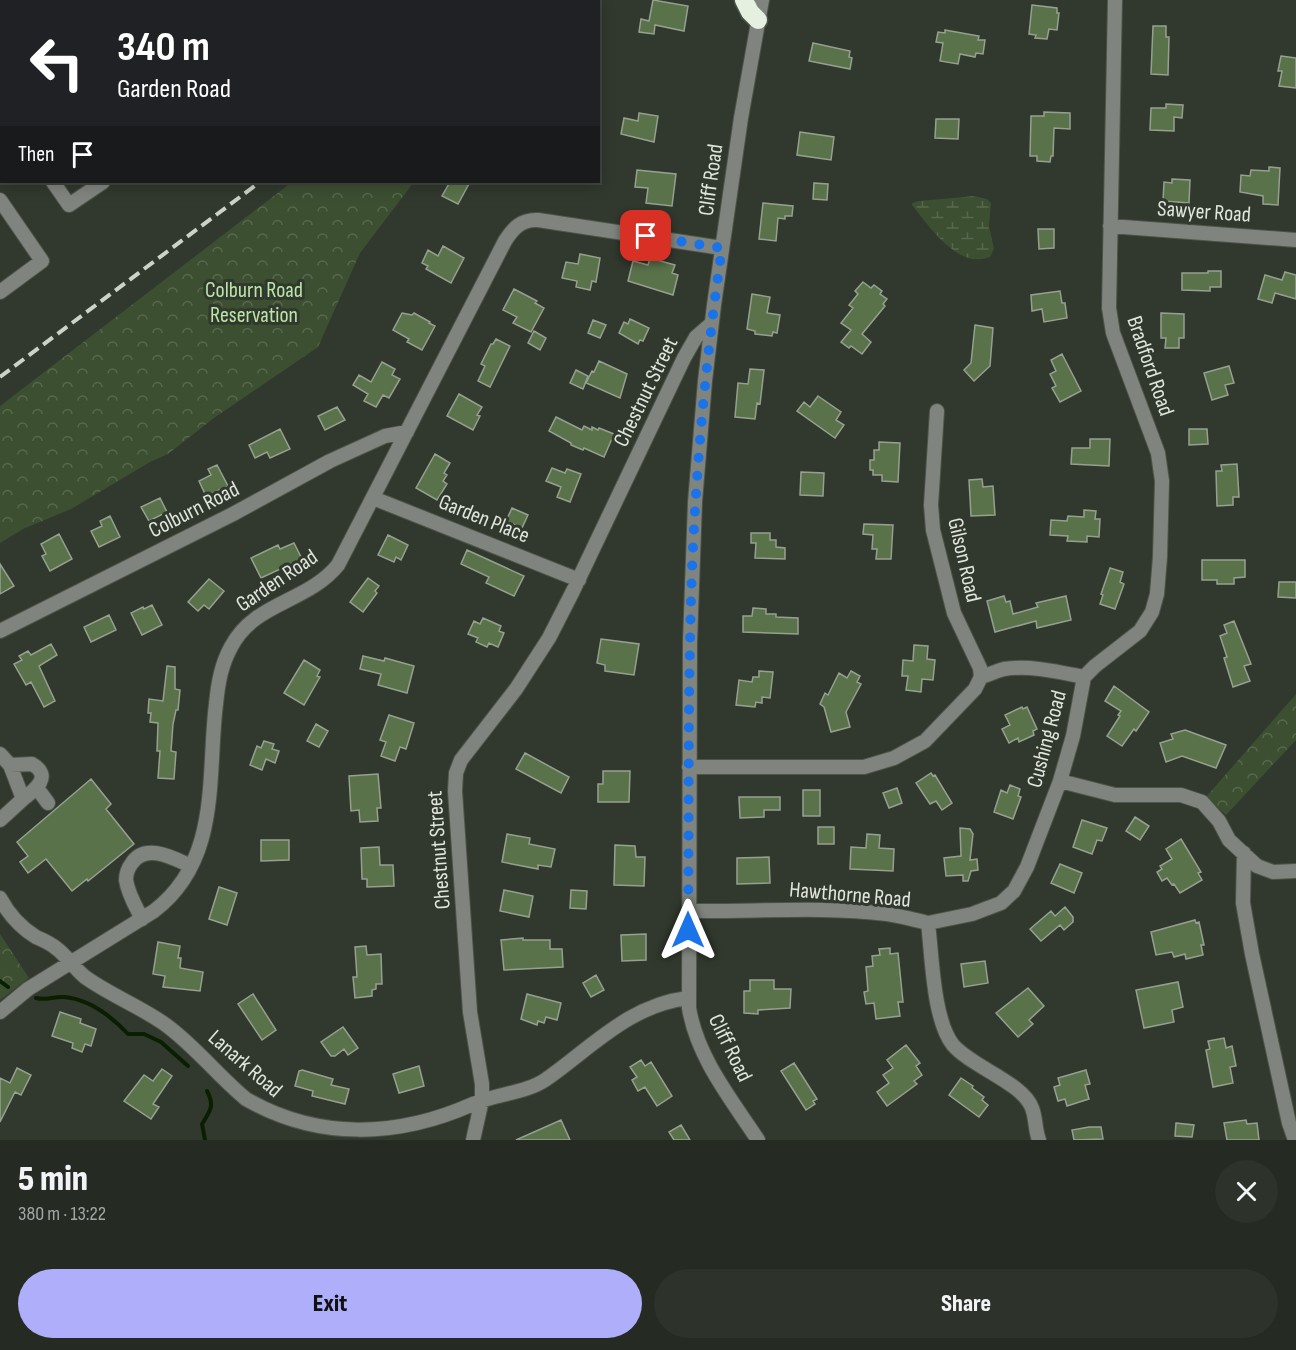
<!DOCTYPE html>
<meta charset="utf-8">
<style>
:root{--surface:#252a22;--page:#2d322a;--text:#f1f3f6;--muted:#a3a7a5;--line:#424640;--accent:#afaefa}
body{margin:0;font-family:"Sofia Sans Condensed",sans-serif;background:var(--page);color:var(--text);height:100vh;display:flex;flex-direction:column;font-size:22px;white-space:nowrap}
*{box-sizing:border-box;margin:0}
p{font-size:20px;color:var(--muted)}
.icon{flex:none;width:33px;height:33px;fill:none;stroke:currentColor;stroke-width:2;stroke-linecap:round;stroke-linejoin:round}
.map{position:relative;height:1140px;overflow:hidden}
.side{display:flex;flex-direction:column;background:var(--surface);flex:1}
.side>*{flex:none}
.banner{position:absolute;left:0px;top:0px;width:600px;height:183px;box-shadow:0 3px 15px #0003,0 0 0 2px var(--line);background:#202124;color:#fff;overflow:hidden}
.pin{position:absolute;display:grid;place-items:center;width:51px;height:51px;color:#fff;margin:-26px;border-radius:12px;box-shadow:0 3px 9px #0006}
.me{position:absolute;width:66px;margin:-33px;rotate:0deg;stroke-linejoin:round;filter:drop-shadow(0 0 4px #0008)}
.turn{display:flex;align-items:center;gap:21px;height:126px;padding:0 18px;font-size:27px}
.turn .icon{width:78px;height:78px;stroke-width:2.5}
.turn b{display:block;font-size:42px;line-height:51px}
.then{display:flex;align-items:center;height:57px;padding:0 18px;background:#0003;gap:12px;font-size:22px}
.round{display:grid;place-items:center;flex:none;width:63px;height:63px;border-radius:32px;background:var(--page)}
.overview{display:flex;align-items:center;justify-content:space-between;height:102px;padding:0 18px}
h1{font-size:36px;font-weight:800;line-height:45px}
.cta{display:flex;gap:12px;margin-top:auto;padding:12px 18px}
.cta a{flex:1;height:69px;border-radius:36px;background:var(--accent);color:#111;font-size:24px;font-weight:800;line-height:69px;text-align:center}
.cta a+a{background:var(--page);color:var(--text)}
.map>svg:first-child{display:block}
.wetland{fill:url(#wetland-marsh)}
.park{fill:url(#park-crowns)}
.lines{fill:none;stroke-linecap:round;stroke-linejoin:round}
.stream{stroke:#0a1f00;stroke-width:4}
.building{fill:#59724a;stroke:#96a091;stroke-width:1.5}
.minor-casing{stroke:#4d5449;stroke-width:16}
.highway-casing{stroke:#4d5449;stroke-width:21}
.minor{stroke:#80847e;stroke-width:14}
.highway{stroke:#e6f0e1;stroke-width:18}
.rail{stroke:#ccd1c9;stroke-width:4;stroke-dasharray:12 6;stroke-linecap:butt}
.route{stroke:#1a73e8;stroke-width:10;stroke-dasharray:0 18}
.labels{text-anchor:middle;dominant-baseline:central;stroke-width:6;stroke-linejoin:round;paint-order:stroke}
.street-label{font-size:22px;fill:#e0e5de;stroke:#31382d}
.park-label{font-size:22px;fill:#bce6a5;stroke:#31382d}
</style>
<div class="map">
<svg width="1296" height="1140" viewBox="0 0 1296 1140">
<defs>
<pattern id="wetland-marsh" width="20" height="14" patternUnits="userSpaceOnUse" patternTransform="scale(1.5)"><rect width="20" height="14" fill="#3c4f31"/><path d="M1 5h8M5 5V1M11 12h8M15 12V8" fill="none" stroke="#58684e"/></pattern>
<pattern id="park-crowns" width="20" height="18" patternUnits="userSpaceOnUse" patternTransform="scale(1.5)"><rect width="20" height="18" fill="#3c4f31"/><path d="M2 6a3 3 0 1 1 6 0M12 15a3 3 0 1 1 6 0" fill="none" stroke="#58684e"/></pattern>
</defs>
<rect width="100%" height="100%" fill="#31382d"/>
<path class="wetland" d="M 975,196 L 987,199 L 991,203 L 989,226 L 994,249 L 990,257 C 958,270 929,226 912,205 L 912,203 L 919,201 Z"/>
<path class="park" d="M 292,182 L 414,182 L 360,253 L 318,347 L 214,418 L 168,454 L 150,462 L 71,509 L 23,529 L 0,543 L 0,406 Z
M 1296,694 L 1296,740 L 1226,815 L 1206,797 Z
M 0,934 L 29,978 L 0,1000 Z"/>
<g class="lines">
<path class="stream" d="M 0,981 L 8,987
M 36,998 C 46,1001 54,996 64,997 C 89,999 111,1016 128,1034 L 144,1034 L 161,1042 L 188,1066
M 205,1140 L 202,1124 C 210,1111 215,1106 207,1091"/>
</g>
<path class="building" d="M 653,0 L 688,6 L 684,31 L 655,25 L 654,34 L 639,32 L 641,19 L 649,21 Z
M 1032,5 L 1057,8 L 1057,13 L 1059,13 L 1057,30 L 1049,29 L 1047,39 L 1035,38 L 1036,35 L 1029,34 Z
M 1153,26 L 1166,26 L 1166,37 L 1169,37 L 1168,75 L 1151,74 Z
M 945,30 L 979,36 L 978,40 L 985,40 L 983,54 L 976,53 L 975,57 L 960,54 L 958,64 L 940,61 L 943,43 L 936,42 L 938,32 L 945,33 Z
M 813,43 L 850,51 L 849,57 L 852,58 L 850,69 L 809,61 Z
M 1281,56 L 1296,58 L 1296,88 L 1279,86 L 1282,71 L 1278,71 Z
M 1166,104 L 1183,105 L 1182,118 L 1174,117 L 1174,131 L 1150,130 L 1151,108 L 1166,108 Z
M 1044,112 L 1070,113 L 1070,129 L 1054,128 L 1053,156 L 1051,156 L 1050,162 L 1037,161 L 1037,156 L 1030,156 L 1031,116 L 1044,116 Z
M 639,113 L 658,116 L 654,142 L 621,134 L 624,118 L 638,121 Z
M 936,119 L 959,119 L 958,139 L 935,138 Z
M 800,132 L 834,137 L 831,160 L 797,155 Z
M 1269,167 L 1280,168 L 1278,205 L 1263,204 L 1263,196 L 1240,192 L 1241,175 L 1250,176 L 1251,170 L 1269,171 Z
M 637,170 L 676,174 L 672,206 L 646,203 L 648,188 L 635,187 Z
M 1172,179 L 1190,180 L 1189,203 L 1163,201 L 1164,182 L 1172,183 Z
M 450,182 L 470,182 L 458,204 L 442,196 Z
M 814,183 L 828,184 L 827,200 L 813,199 Z
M 763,203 L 793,206 L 792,216 L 785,216 L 785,219 L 778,218 L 776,241 L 759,239 Z
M 1038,229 L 1054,229 L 1054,248 L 1039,249 Z
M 443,246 L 464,258 L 451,283 L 426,269 L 428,266 L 422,263 L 428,250 L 438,256 Z
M 580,254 L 600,258 L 596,282 L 592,281 L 590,290 L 576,287 L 577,281 L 562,278 L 566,262 L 578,264 Z
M 650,258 L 675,265 L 672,273 L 678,275 L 673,295 L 628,281 L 633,261 L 648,265 Z
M 1208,271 L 1221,271 L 1221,287 L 1210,287 L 1210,291 L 1182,290 L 1182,273 L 1208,273 Z
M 1285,272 L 1296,275 L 1296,299 L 1275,293 L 1272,303 L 1258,299 L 1265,275 L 1282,280 Z
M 863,282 L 871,288 L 874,285 L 882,291 L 880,294 L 887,299 L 883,304 L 885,306 L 862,334 L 871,342 L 862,354 L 851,346 L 849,348 L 841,342 L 851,330 L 841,323 L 853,308 L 849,305 L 858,294 L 855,291 Z
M 514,289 L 537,301 L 535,303 L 544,308 L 531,332 L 513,323 L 517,317 L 503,310 Z
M 1060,291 L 1062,303 L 1065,303 L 1067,318 L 1044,322 L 1042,309 L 1032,311 L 1031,295 Z
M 752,294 L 770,297 L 767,313 L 780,315 L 777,333 L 773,332 L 772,336 L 755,334 L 755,331 L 747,329 Z
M 402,313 L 412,315 L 414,313 L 430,322 L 429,323 L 435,326 L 422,350 L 407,342 L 409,339 L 393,330 Z
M 1161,313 L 1184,314 L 1184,338 L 1179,338 L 1179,348 L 1165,348 L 1166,338 L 1161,338 Z
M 630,319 L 649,328 L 643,341 L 640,340 L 638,344 L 619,333 L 624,322 L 628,324 Z
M 593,320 L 606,325 L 600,338 L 588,333 Z
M 975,325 L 993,328 L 990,366 L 974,381 L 964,370 L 971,363 Z
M 534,331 L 546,338 L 540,350 L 528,343 Z
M 496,339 L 510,346 L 490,387 L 478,381 L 485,366 L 481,364 L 491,344 L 493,344 Z
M 1062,354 L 1081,391 L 1060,402 L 1052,388 L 1056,386 L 1050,374 L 1056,371 L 1051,360 Z
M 599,361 L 627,374 L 620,398 L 586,383 L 592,371 L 594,372 Z
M 382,362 L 395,369 L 392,375 L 400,379 L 389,398 L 383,395 L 376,407 L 364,401 L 368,394 L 353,385 L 359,375 L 371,382 Z
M 1229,366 L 1234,383 L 1225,385 L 1228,395 L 1212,400 L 1204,373 Z
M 750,369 L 764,370 L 760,404 L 757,403 L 755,419 L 735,417 L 738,383 L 748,384 Z
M 576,370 L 588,376 L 583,389 L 570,383 Z
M 459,394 L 482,407 L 477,415 L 480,416 L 473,430 L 447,416 Z
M 818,396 L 841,412 L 836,420 L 844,425 L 835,438 L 797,411 L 804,402 L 810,407 Z
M 337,407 L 345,420 L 325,430 L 318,416 Z
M 556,417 L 582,430 L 584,426 L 592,430 L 592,427 L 598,430 L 599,428 L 614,434 L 604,457 L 584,448 L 583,450 L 571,445 L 571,443 L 549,431 Z
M 280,429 L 290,449 L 270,458 L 267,452 L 255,458 L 249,445 Z
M 1189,429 L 1207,429 L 1208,444 L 1189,445 Z
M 1090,439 L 1110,439 L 1109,466 L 1071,464 L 1072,448 L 1090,448 Z
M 879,442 L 900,443 L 898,482 L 882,481 L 882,475 L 873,475 L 873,470 L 870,470 L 870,460 L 874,460 L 874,450 L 879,450 Z
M 435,454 L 450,463 L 444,473 L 447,475 L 443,481 L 447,484 L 437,500 L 416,488 Z
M 1237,464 L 1239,497 L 1233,497 L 1233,505 L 1217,506 L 1216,471 L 1222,471 L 1221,465 Z
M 217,465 L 228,486 L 206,496 L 199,481 L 211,475 L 208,469 Z
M 552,468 L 565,473 L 567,469 L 581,474 L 570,502 L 557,497 L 561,487 L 546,481 Z
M 801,472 L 824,473 L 823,496 L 800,495 Z
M 982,479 L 983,487 L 993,486 L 995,515 L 971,516 L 969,480 Z
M 160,498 L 167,512 L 149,521 L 141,507 Z
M 512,508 L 528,515 L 522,528 L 506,521 Z
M 1084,510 L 1096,511 L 1095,519 L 1100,519 L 1099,537 L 1087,536 L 1087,542 L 1067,541 L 1068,536 L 1050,535 L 1051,520 L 1067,521 L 1068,516 L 1084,517 Z
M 110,516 L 120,537 L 99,547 L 91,531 L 102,526 L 100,521 Z
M 864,524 L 893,525 L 891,559 L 876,559 L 877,549 L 872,549 L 873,535 L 863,534 Z
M 751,533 L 770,533 L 770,540 L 776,540 L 776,547 L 785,548 L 785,559 L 755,558 L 756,543 L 751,543 Z
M 59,534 L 72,559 L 50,571 L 42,556 L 46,554 L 41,544 Z
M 388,535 L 408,545 L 401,560 L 396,557 L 394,562 L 378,555 Z
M 294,543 L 302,559 L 261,578 L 251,558 L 278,545 L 280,549 Z
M 467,550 L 524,576 L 514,596 L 486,583 L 489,577 L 461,564 Z
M 1202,560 L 1245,560 L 1245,577 L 1234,578 L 1234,584 L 1217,584 L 1217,580 L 1202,580 Z
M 0,564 L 14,586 L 0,594 Z
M 1110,568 L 1123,572 L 1120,582 L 1124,584 L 1115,609 L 1100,604 L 1103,595 L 1101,594 Z
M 368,578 L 379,586 L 375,591 L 377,593 L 363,612 L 350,602 Z
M 209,579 L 224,591 L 209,609 L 204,605 L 198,611 L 188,602 Z
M 1279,582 L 1296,582 L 1296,598 L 1278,597 Z
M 1004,596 L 1006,602 L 1010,601 L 1013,614 L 1038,607 L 1036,603 L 1066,596 L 1071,620 L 1037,628 L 1036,621 L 995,632 L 987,601 Z
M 152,605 L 162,625 L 142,635 L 131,613 L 143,607 L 144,609 Z
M 753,608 L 766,609 L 766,614 L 776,614 L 776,617 L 798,618 L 798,634 L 743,632 L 743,616 L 752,616 Z
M 109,615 L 116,630 L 91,642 L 84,627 Z
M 483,618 L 501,626 L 499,631 L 504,633 L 498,647 L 489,643 L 487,647 L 476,642 L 478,638 L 468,634 L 474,621 L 480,624 Z
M 1234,621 L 1251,664 L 1244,666 L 1250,681 L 1233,687 L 1224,658 L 1227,657 L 1220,636 L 1227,633 L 1224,625 Z
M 601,639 L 639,644 L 634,675 L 605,671 L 605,665 L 597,663 Z
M 51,644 L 57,655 L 39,666 L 55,701 L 44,707 L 31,682 L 26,685 L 14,664 L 22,660 L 19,656 L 28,651 L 31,655 Z
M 914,645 L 928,646 L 927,659 L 935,660 L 933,680 L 922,679 L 921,692 L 906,690 L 908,676 L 902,676 L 903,660 L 913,661 Z
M 363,656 L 384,661 L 385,658 L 414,666 L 407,693 L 378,685 L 381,674 L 360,669 Z
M 304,660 L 320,670 L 317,676 L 320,677 L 304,705 L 284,693 Z
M 167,666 L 175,667 L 175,689 L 180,690 L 178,710 L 176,710 L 173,724 L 171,751 L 176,752 L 174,779 L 158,778 L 160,751 L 157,751 L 158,723 L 150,722 L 151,713 L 148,713 L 149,699 L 163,701 Z
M 759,671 L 773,672 L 770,698 L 762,697 L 762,703 L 756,702 L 755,707 L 736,705 L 739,680 L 752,682 L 753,677 L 759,677 Z
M 851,671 L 860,676 L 857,682 L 861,684 L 846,712 L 850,727 L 831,732 L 824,707 L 820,704 L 825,693 L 828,695 L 839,673 L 847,678 Z
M 1114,686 L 1149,712 L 1136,731 L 1134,729 L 1122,746 L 1107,736 L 1120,716 L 1118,715 L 1121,711 L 1105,701 Z
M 1022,707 L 1023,709 L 1027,707 L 1037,729 L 1033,731 L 1034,735 L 1019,742 L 1018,738 L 1009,743 L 1002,729 L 1010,725 L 1005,715 Z
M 389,715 L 414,723 L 406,749 L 400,747 L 395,761 L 381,756 L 386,742 L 380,740 Z
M 316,724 L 328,731 L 319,747 L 307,741 Z
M 1185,730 L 1226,745 L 1216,768 L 1182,756 L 1166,762 L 1160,743 L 1173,739 L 1171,734 Z
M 264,741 L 274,744 L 272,749 L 279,751 L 275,763 L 266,759 L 262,770 L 250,765 L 257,746 L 261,748 Z
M 525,753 L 569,777 L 561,793 L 516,769 Z
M 603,771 L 630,771 L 629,802 L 598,802 L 598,784 L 603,784 Z
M 931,773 L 933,776 L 935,775 L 952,803 L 942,810 L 936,801 L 930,804 L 916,783 Z
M 378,774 L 381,808 L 377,808 L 378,821 L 360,822 L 359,810 L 351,811 L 349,776 Z
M 91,779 L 111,804 L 106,809 L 134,844 L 88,881 L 87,879 L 72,891 L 46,859 L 28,873 L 20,862 L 28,856 L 17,842 Z
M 1010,785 L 1020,789 L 1018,796 L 1021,797 L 1013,819 L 994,812 L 1001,790 L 1007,793 Z
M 897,788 L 902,803 L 889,808 L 883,793 Z
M 803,790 L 820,790 L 820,816 L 803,816 Z
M 739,797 L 780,797 L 780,810 L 764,810 L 764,817 L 740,818 Z
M 1135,817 L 1149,826 L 1140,840 L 1126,831 Z
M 1082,820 L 1107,828 L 1102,841 L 1097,840 L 1092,854 L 1073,847 Z
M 818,827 L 834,827 L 834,844 L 818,844 Z
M 960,828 L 970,829 L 973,834 L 970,860 L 977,859 L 978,870 L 971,871 L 968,881 L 963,881 L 963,875 L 946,876 L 944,858 L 961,856 Z
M 507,834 L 530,838 L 529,844 L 555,849 L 551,867 L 538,865 L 538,869 L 502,862 Z
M 867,834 L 880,835 L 879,848 L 894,849 L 893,871 L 850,869 L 851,847 L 866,848 Z
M 1181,839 L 1201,872 L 1198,873 L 1202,880 L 1180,893 L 1174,884 L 1172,885 L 1167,878 L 1162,881 L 1157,872 L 1162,869 L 1160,866 L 1172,859 L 1166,849 Z
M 261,840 L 289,840 L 289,860 L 261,861 Z
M 615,845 L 635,846 L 636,857 L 645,857 L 644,886 L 614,885 Z
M 379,847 L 380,865 L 393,865 L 394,886 L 367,887 L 367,879 L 362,879 L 361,848 Z
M 769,857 L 770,883 L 737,884 L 737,858 Z
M 1060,864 L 1082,873 L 1074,893 L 1051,883 Z
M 219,887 L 237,893 L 227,925 L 209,919 Z
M 504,890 L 533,896 L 529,917 L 500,911 Z
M 571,890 L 587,891 L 586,909 L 570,908 Z
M 1065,907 L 1073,917 L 1073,922 L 1064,930 L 1060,925 L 1041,941 L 1030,929 L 1051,911 L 1055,916 Z
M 1195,920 L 1196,923 L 1199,922 L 1204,945 L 1201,945 L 1203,955 L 1186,959 L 1185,954 L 1174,957 L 1172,952 L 1156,955 L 1151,932 Z
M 646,934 L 646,960 L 622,961 L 621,935 Z
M 523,938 L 523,940 L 550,940 L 550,949 L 562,949 L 563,967 L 504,970 L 501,940 Z
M 158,942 L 180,946 L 178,958 L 181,958 L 180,968 L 203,972 L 200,991 L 163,987 L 165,976 L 153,974 Z
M 366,946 L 367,955 L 381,954 L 382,984 L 376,984 L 376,989 L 372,990 L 372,996 L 355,998 L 353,977 L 357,977 L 355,947 Z
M 890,948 L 890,954 L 898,953 L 903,1002 L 898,1002 L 900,1016 L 876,1019 L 874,1003 L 866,1004 L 864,992 L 868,991 L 866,967 L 873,966 L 872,956 L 880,955 L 879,949 Z
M 985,961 L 988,983 L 964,987 L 961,964 Z
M 596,975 L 604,990 L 591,997 L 583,983 Z
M 750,980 L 774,980 L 774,989 L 791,989 L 790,1008 L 758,1010 L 758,1014 L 744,1013 L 744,991 L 750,991 Z
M 1178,982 L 1183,1007 L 1172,1010 L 1174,1022 L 1144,1028 L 1136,990 Z
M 1028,988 L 1044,1006 L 1029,1020 L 1033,1024 L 1018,1037 L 996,1013 Z
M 253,994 L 276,1030 L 262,1040 L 238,1004 Z
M 527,994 L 561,1003 L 557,1020 L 546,1017 L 544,1023 L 538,1021 L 537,1025 L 521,1019 Z
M 60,1012 L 81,1019 L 80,1023 L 96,1029 L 91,1046 L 85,1044 L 82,1052 L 72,1048 L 73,1043 L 52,1036 Z
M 343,1027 L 358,1048 L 348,1055 L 344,1049 L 335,1056 L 331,1056 L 321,1042 Z
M 1224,1038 L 1226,1048 L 1232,1046 L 1236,1066 L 1230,1067 L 1233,1083 L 1213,1087 L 1206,1050 L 1210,1049 L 1208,1041 Z
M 906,1045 L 920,1063 L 916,1066 L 922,1075 L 914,1081 L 917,1084 L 887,1106 L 877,1092 L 889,1083 L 883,1075 L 893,1068 L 887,1060 Z
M 641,1060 L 645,1066 L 651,1062 L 672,1096 L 657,1106 L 645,1087 L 638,1091 L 632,1080 L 637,1077 L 630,1067 Z
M 794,1063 L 817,1099 L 813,1101 L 815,1104 L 806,1110 L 781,1071 Z
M 419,1066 L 424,1086 L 399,1093 L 393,1074 Z
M 17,1068 L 31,1075 L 21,1095 L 15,1092 L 0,1122 L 0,1078 L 10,1083 Z
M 162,1069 L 172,1076 L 153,1104 L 159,1107 L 151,1119 L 124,1101 L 144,1075 L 153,1081 Z
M 302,1070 L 333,1079 L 331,1085 L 349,1089 L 345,1104 L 312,1096 L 313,1091 L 295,1086 L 299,1071 Z
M 1086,1070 L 1090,1084 L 1085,1085 L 1089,1099 L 1067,1106 L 1065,1099 L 1058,1101 L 1054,1087 L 1060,1085 L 1058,1078 Z
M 961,1078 L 973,1086 L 972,1088 L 984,1097 L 982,1100 L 988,1105 L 979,1117 L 949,1095 Z
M 561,1120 L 570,1140 L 516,1140 Z
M 1246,1120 L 1247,1124 L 1257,1123 L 1259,1140 L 1227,1140 L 1224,1123 Z
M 1176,1123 L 1194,1125 L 1192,1137 L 1175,1136 Z
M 681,1125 L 690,1140 L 674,1140 L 669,1132 Z
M 1089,1127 L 1101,1127 L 1103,1139 L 1074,1140 L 1072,1130 Z"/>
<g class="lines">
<defs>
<path id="minor" d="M 288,0 L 288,2
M 135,2 L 143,0
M 198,2 L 200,0
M 394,2 L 395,0
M 0,50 L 2,52
M 0,69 L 2,72
M 53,182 L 69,205 L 103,182
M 0,200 L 42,261 L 0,292
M 1110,226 L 1296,240
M 937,411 L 931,505 L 933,530 L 954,613 L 980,668 L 981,677
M 373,498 L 579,580
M 0,631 L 233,514 L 330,461 L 385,436 L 407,432
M 1084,677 L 1095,666 L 1140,631 L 1152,612 L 1157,594 L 1160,557 L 1162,481 L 1158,453 L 1113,333 L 1109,308 L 1115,0
M 0,754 L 10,765 L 23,799 L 0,820
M 10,765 L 32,764 C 53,776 35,790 23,799
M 689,767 L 864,767 L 894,758 L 925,741 L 975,689 L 981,677 C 988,675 996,671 1004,669 C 1030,665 1059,672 1084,677 L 1073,736 L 1060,781 L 1027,867 L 1014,891 L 1001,903 L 972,914 L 928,923
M 1060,781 L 1115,795 L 1181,795 L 1202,802 L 1219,821 L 1229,840 L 1257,866 L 1273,872 L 1296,871
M 37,788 L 48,803
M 1244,853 L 1243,903 L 1252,954 L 1289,1123 L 1295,1140
M 0,898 C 9,915 20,927 36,937 C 43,940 50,943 56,948 C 67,956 74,968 85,977 C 110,995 141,1007 166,1025 C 196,1047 218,1076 246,1099 C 317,1140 397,1138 473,1104 C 495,1094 526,1093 545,1080 C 591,1048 629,1005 688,998
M 689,911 C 755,912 822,906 887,914 C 901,916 915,920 928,923 C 932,955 933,1020 953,1045 C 972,1067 1023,1083 1032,1108 C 1036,1118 1035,1130 1039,1140
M 142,919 C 136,907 128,894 126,880 C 126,874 128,868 132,863 C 146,842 175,859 191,866
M 0,1012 L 28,989 L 154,911 C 221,860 207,777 216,704 C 218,684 221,665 231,647 C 254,602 307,603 338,565 L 505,241 C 513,228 522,219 538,220 L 722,248
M 473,1140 L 482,1100 L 482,1084 L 470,1012 L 455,791 L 456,773 L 461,760 L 516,689 L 549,638 L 573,591 L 684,358 L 696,337 L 711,324
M 758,1140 C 731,1099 697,1057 689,1008 L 690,642 L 695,502 L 705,381 L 714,305 L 741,118 L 762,0"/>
<path id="highway" d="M 744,0 L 750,12 L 758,20"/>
</defs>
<use href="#minor" class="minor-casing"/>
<use href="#highway" class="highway-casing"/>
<use href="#minor" class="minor"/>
<use href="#highway" class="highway"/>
<path class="rail" d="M 485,2 L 487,0
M 500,2 L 502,0
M 0,377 L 260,182"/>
</g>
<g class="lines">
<path class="route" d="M 646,236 L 722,248 C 703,378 692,511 690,643 C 688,738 689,834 688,930"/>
</g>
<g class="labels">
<g class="street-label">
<text transform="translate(711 180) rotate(-82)">Cliff Road</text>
<text transform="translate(1204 212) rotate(4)">Sawyer Road</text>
<text transform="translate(1150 366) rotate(71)">Bradford Road</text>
<text transform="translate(646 392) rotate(-64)">Chestnut Street</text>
<text transform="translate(194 510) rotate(-27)">Colburn Road</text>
<text transform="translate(484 519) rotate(22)">Garden Place</text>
<text transform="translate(964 560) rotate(77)">Gilson Road</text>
<text transform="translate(277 581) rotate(-34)">Garden Road</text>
<text transform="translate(1047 739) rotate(-75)">Cushing Road</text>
<text transform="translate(439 850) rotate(-94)">Chestnut Street</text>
<text transform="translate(850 895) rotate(5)">Hawthorne Road</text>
<text transform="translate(730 1048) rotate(64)">Cliff Road</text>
<text transform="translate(245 1064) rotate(41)">Lanark Road</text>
</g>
<g class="park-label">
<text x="254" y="290">Colburn Road<tspan x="254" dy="25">Reservation</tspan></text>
</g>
</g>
</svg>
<div class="pin" style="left:646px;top:236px;background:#d93025"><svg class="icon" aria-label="arrive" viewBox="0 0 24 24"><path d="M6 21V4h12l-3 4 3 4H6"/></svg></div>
<svg class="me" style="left:688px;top:930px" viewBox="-20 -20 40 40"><path d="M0-17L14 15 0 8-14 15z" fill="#1a73e8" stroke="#fff" stroke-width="4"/></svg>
<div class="banner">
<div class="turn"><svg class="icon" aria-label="left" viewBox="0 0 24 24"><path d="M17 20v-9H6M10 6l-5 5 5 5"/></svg><div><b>340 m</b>Garden Road</div></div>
<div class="then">Then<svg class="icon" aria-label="arrive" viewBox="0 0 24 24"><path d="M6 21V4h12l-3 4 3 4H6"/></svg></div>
</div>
</div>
<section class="side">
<div class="overview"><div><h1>5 min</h1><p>380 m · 13:22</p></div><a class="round"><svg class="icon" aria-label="close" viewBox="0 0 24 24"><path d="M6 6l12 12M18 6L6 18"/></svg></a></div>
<div class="cta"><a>Exit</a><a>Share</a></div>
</section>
